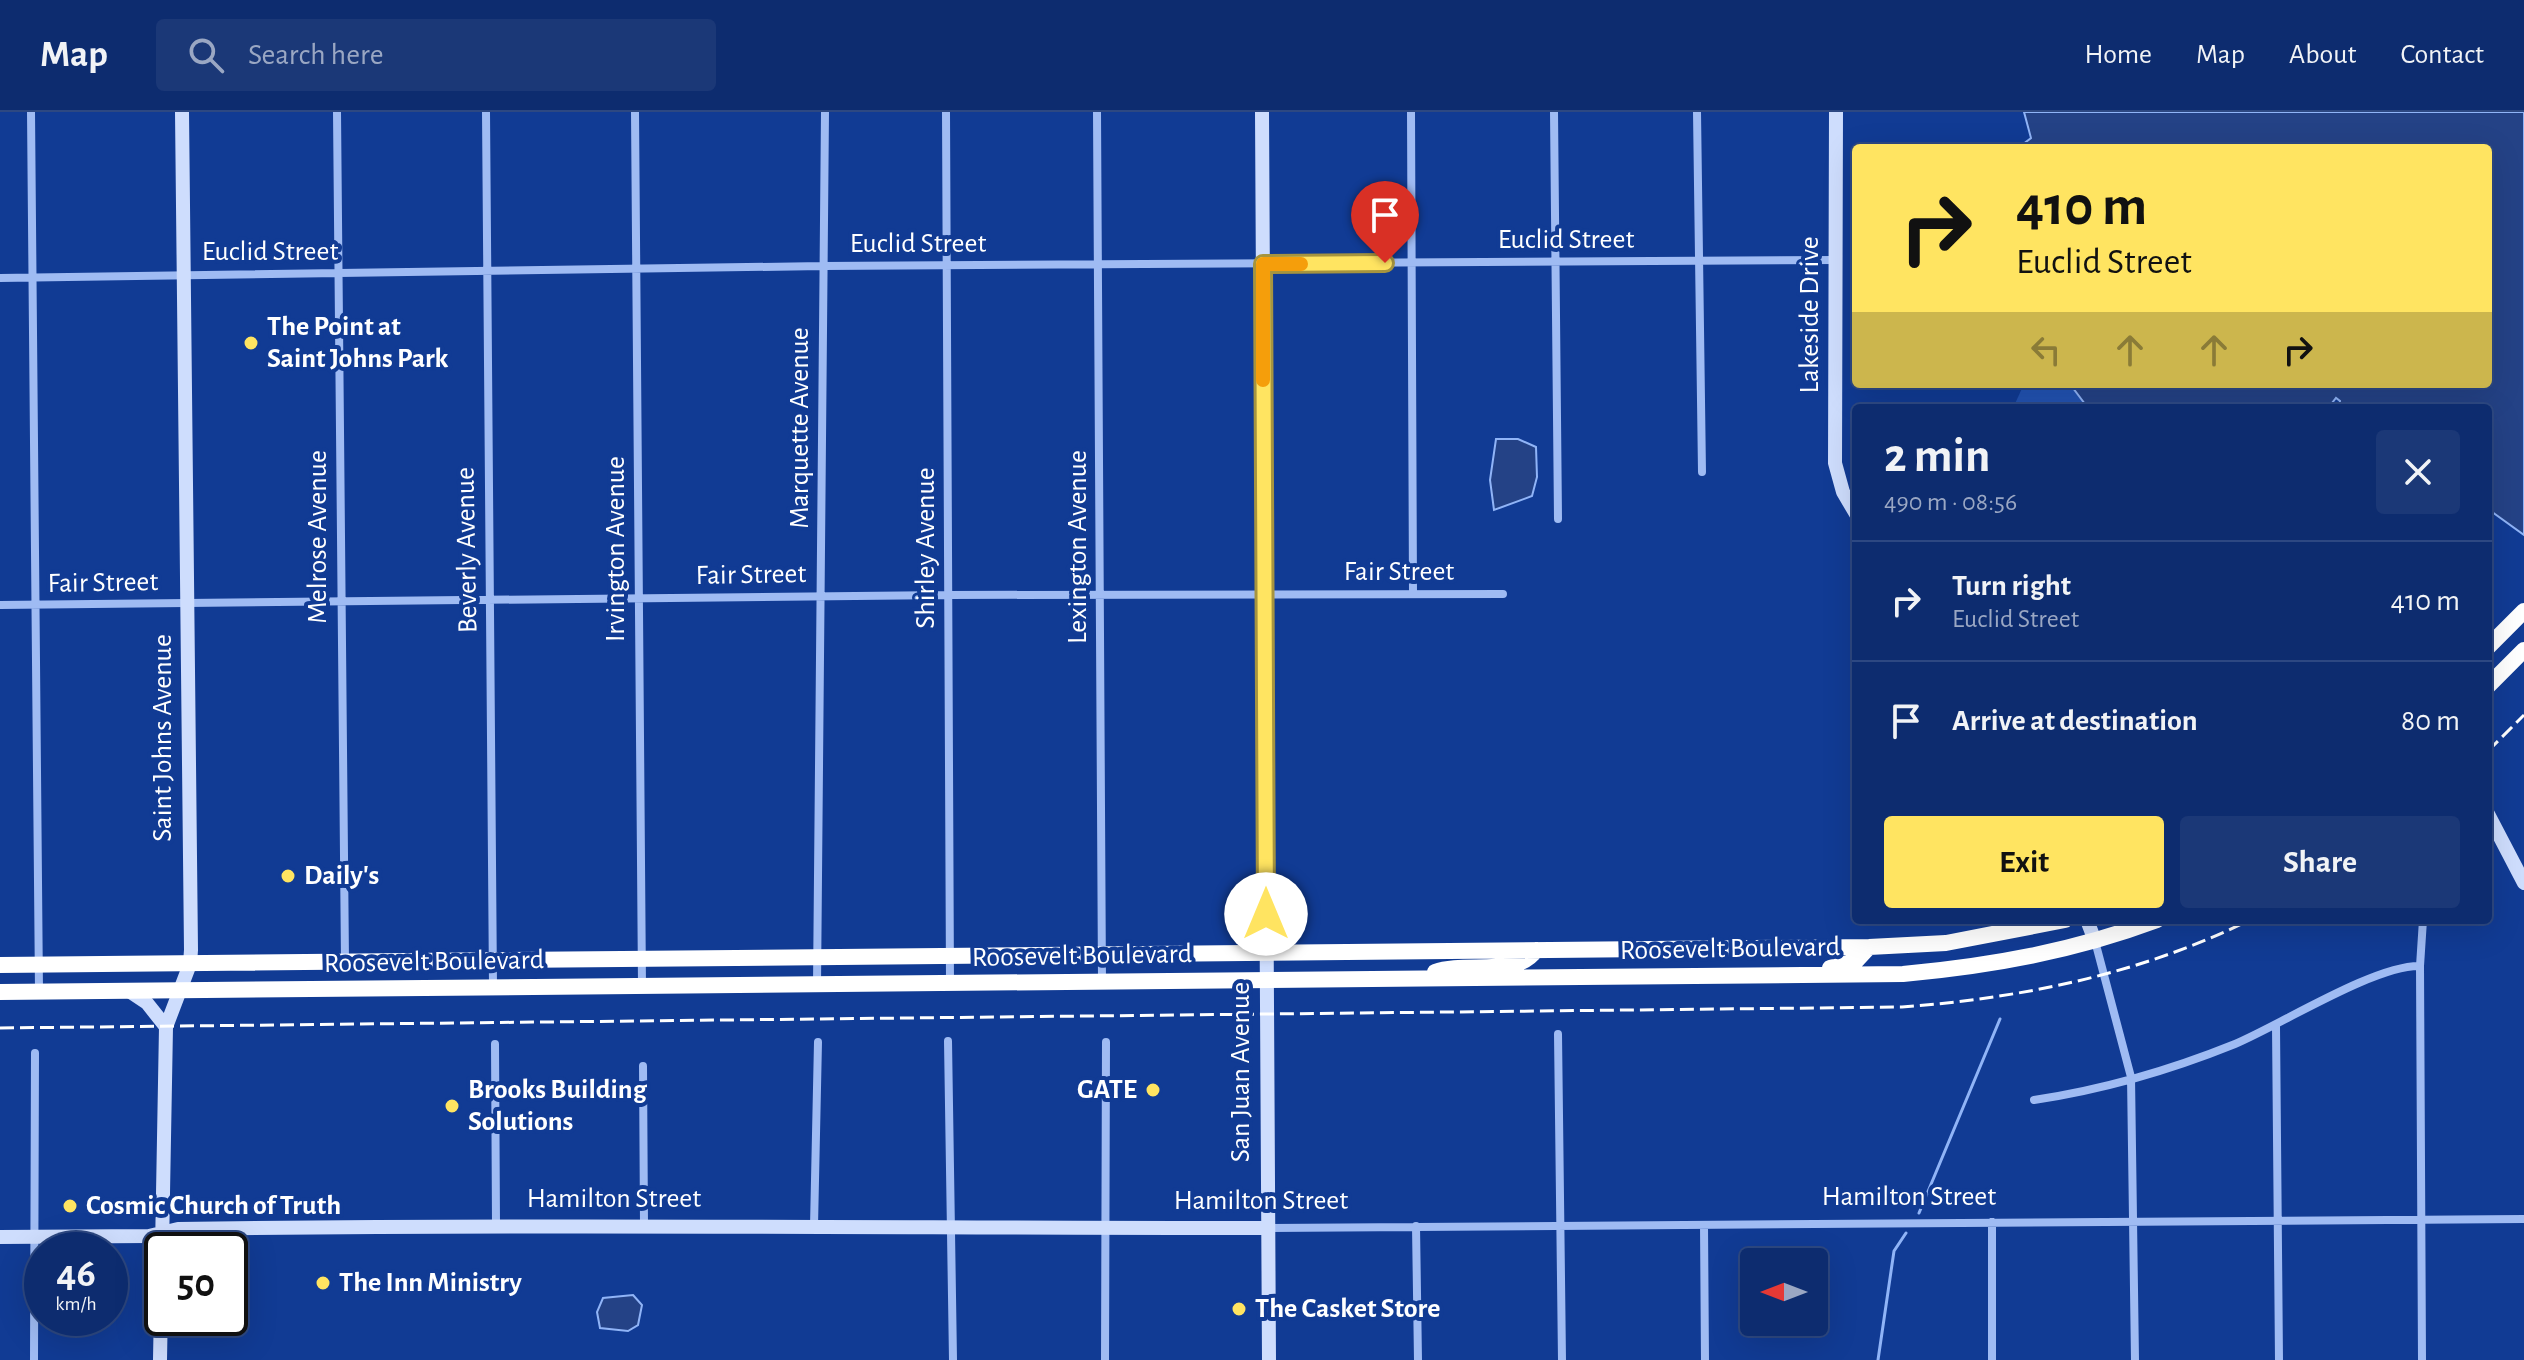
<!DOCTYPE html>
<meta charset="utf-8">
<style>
:root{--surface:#0d2c6f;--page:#1b3877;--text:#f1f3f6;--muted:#9aa7c3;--line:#2d4882;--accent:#ffe461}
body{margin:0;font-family:"Alegreya Sans",sans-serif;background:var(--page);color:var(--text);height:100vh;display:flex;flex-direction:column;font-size:30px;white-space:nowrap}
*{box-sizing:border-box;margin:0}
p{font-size:26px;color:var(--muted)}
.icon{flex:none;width:44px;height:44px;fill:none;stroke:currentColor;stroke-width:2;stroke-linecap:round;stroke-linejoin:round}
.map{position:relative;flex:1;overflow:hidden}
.panel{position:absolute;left:1852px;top:292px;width:640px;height:520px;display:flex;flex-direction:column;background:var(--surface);border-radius:8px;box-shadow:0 8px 32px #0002,0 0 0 2px var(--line)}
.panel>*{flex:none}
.hud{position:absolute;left:1852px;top:32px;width:640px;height:244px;border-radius:8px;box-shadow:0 8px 32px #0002,0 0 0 2px var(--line);background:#ffe461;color:#111;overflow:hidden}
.needle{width:52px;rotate:270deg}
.tools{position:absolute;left:1740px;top:1136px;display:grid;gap:16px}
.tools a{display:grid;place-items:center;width:88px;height:88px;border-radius:8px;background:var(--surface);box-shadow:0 8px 32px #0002,0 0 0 2px var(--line);font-size:40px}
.speed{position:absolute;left:24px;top:1120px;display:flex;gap:16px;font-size:40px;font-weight:700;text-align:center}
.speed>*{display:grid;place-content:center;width:104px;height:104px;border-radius:50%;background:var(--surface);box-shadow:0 8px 32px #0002,0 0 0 2px var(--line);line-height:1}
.speed small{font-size:20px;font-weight:400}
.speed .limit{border:4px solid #111;border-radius:12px;background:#fff;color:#111}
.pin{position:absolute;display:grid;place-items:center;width:68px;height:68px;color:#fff;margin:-82px -34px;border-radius:50% 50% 50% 0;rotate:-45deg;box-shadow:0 0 8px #0007}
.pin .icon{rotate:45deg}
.me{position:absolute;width:88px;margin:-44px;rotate:0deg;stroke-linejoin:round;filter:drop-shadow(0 0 6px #0008)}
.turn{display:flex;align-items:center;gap:28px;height:168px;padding:0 32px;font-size:36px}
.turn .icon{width:104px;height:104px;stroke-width:2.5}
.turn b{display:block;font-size:56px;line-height:68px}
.lanes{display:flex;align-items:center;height:76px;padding:0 32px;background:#0003;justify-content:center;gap:40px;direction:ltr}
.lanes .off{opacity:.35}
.round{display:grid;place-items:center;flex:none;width:84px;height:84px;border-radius:8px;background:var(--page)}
.head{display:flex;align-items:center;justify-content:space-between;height:136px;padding:0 32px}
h1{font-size:48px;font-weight:700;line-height:60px}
.primary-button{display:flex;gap:16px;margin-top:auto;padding:16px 32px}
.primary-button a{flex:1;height:92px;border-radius:8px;background:var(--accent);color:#111;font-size:32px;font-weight:700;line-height:92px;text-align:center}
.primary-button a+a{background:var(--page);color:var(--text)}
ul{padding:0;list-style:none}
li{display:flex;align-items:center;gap:24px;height:120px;padding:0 32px;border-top:2px solid var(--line)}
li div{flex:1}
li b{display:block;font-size:30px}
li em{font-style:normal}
header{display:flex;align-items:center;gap:48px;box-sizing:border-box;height:112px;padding:0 40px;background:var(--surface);border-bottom:2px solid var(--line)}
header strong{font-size:38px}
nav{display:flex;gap:44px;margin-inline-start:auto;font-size:28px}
.search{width:560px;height:72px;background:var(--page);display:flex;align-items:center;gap:20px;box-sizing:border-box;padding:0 28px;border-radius:8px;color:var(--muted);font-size:30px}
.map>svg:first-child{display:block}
.green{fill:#2253b3}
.water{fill:#244286;stroke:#90b4f7;stroke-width:2}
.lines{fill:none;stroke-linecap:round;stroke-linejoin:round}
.stream{stroke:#90b4f7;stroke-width:3}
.street{stroke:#9fbbf3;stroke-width:8}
.secondary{stroke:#ceddfd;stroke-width:14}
.highway{stroke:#fff;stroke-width:16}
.rail{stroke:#fff;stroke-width:3;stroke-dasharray:14 6;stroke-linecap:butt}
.route-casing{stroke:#a6943f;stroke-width:20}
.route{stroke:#ffe461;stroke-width:14}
.slow{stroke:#f59e0b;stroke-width:14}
.poi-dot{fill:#ffe461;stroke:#113b94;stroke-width:3}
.labels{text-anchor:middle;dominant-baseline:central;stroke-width:8;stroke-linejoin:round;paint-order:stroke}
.street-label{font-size:28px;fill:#fff;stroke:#113b94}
.poi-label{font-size:28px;font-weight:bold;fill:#fff;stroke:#113b94;text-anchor:start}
</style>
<header>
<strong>Map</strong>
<div class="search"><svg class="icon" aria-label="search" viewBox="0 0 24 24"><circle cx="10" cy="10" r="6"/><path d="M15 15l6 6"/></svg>Search here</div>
<nav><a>Home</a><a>Map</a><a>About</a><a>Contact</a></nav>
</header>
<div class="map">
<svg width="2524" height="1248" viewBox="0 0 2524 1248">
<rect width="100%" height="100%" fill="#113b94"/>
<path class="green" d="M 2024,272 L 2070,272 L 2088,296 L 2013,296 Z"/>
<path class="water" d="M 2024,0 L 2524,0 L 2524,423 L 2488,397 L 2488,296 L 2339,296 L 2340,289 L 2336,286 L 2328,296 L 2088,296 L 2070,272 L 2488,272 L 2488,36 L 2018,36 L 2031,26 Z
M 1496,327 L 1518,327 L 1536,335 L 1537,365 L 1532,384 L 1494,398 L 1490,368 Z
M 633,1183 L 642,1193 L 638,1213 L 628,1219 L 600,1216 L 597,1200 L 603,1186 Z"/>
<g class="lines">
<path class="stream" d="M 1919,1101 L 2000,907
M 1878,1248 L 1894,1139 L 1906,1121"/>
<path class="street" d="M 31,0 L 39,879
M 337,0 L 345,850
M 486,0 L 493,875
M 635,0 L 642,874
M 946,0 L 950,871
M 1097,0 L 1102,870
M 1411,0 L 1413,482
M 1554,0 L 1558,407
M 1697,0 L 1702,360
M 0,166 L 823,154 L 1836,148
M 0,493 L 948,483 L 1503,482
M 2095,829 L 2131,965 L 2135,1248
M 817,873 L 825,0
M 2276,914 L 2279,1248
M 1558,922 L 1562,1248
M 948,929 L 953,1248
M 495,932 L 496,1113
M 643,954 L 644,1113
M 2034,988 C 2101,978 2173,957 2235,932 C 2282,912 2375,853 2420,854
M 1992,1110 L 1992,1248
M 1704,1113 L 1705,1248
M 814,1114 L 818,930
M 1416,1114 L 1418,1248
M 1268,1116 L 2524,1107
M 34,1248 L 35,941
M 1105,1248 L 1106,930
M 2422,1248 L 2420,854 L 2423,808"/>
<path class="secondary" d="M 1262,0 L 1269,1248
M 1836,0 L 1835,351 L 1843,380 L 1856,402
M 2488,702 L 2524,771
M 2087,808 L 2095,829
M 129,879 L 147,891 L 166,915
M 0,1125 L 149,1124 L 178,1117 C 542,1112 905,1116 1268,1116
M 160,1248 L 166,915 L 190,852 L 191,838 L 182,0"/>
<path class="highway" d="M 2488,535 L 2524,499
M 2488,574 L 2524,538
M 0,853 L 1869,835 L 1946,831 L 2065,808
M 1830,856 L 1856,849 L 1869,835
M 1435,860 C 1465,849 1517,866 1536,838
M 0,880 L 1903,862 C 1991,854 2074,839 2157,808"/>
<path class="rail" d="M 2488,639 L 2524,603
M 0,916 L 1902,895 C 2023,886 2140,862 2250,808"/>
</g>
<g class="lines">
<defs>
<path id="route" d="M 1266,802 L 1263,152 L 1385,151"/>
</defs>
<use href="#route" class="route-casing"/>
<use href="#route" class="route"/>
<path class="slow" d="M 1263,268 L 1263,152 L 1301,152"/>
</g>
<g class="poi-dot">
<circle cx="251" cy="231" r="8"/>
<circle cx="288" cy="764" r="8"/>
<circle cx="1153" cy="978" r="8"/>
<circle cx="452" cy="994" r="8"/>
<circle cx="70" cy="1094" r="8"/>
<circle cx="323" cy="1171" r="8"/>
<circle cx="1239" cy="1197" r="8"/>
</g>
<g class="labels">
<g class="street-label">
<text x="1566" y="128">Euclid Street</text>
<text x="918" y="132">Euclid Street</text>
<text x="270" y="140">Euclid Street</text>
<text transform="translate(1810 203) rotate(-90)">Lakeside Drive</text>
<text transform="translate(800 316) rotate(-90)">Marquette Avenue</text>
<text transform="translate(318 425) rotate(-90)">Melrose Avenue</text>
<text transform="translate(1078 435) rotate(-90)">Lexington Avenue</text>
<text transform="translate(926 436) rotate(-90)">Shirley Avenue</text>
<text transform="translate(616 437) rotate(-90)">Irvington Avenue</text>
<text transform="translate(467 438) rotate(-91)">Beverly Avenue</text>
<text x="1399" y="460">Fair Street</text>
<text transform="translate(751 463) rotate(-1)">Fair Street</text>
<text transform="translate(103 471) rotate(-1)">Fair Street</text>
<text transform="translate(163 626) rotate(-90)">Saint Johns Avenue</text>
<text transform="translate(1730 837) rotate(-1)">Roosevelt Boulevard</text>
<text transform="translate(1082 844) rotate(-1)">Roosevelt Boulevard</text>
<text transform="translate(434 850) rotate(-1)">Roosevelt Boulevard</text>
<text transform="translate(1241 960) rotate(-90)">San Juan Avenue</text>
<text x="1909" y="1085">Hamilton Street</text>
<text x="614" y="1087">Hamilton Street</text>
<text x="1261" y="1089">Hamilton Street</text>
</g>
<g class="poi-label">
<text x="267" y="215">The Point at<tspan x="267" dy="32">Saint Johns Park</tspan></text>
<text x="304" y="764">Daily's</text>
<text x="468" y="978">Brooks Building<tspan x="468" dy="32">Solutions</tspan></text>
<text x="1137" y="978" text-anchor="end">GATE</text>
<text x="86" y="1094">Cosmic Church of Truth</text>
<text x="339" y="1171">The Inn Ministry</text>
<text x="1255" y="1197">The Casket Store</text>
</g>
</g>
</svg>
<div class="tools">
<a><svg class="needle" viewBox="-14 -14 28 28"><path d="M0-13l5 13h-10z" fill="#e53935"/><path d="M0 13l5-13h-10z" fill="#9aa7c3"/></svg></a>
</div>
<div class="speed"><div>46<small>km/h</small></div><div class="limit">50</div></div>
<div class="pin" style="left:1385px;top:151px;background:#d93025"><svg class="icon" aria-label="arrive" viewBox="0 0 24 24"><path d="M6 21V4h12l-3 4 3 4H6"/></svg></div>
<svg class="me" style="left:1266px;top:802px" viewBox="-20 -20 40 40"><circle r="19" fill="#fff"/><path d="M0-13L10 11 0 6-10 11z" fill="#ffe461"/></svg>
<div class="hud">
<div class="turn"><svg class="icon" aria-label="right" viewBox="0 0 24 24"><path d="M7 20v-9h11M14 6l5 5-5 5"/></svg><div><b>410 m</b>Euclid Street</div></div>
<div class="lanes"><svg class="icon off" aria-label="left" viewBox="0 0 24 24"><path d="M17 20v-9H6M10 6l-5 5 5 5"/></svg><svg class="icon off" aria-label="ahead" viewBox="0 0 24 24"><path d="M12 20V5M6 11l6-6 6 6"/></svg><svg class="icon off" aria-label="ahead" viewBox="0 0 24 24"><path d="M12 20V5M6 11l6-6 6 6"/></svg><svg class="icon" aria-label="right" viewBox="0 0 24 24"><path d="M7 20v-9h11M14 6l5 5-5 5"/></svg></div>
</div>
<section class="panel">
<div class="head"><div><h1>2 min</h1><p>490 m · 08:56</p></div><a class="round"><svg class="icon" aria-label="close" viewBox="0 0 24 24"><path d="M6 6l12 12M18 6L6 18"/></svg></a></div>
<ul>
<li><svg class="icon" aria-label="right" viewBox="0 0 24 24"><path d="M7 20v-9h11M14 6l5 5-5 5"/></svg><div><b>Turn right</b><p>Euclid Street</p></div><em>410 m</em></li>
<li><svg class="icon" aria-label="arrive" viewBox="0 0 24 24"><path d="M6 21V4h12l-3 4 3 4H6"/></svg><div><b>Arrive at destination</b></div><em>80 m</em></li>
</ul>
<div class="primary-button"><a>Exit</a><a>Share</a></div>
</section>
</div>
